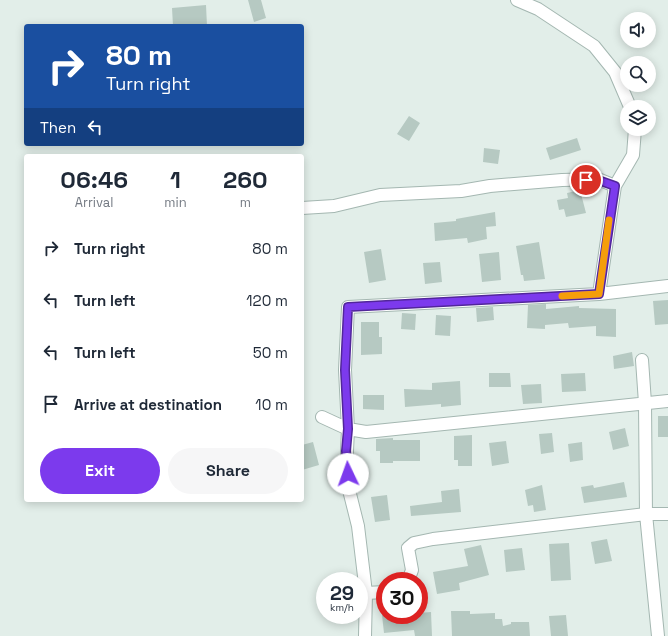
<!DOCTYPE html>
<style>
:root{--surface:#fff;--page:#f6f6f7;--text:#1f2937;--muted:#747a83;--accent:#7c3aed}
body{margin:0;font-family:"Space Grotesk",sans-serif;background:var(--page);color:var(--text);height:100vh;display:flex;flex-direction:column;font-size:15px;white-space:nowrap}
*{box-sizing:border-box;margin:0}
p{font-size:13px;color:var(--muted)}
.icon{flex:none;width:22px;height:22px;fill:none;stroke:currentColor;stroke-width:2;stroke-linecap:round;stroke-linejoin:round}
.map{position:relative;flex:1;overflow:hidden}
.sheet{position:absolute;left:24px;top:154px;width:280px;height:348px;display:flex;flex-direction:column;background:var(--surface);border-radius:4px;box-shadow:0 2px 10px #0003}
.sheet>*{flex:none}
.hud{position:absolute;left:24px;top:24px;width:280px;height:122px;border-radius:4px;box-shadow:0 2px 10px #0003;background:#1a4fa0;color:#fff;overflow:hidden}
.fabs{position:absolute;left:620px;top:12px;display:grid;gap:8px}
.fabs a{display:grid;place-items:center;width:36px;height:36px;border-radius:50%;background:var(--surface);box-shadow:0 2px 10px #0003;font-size:20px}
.speed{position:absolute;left:316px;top:572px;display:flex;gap:8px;font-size:20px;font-weight:700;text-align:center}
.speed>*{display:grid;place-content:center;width:52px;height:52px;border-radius:50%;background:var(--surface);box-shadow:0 2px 10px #0003;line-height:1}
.speed small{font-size:10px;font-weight:400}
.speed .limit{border:6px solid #d22;background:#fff;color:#111}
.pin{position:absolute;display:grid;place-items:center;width:34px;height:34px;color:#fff;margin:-17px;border:2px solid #fff;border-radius:50%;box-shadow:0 1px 4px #0007}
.me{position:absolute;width:44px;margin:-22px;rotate:357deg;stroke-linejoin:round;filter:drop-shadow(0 0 3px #0008)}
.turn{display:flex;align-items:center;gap:14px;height:84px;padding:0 16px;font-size:18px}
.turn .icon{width:52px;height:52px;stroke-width:2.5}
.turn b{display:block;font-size:28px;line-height:34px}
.then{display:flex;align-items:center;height:38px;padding:0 16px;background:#0003;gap:8px;font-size:15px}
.eta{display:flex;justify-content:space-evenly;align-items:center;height:68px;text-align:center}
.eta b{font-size:24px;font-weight:600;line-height:28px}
.button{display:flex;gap:8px;margin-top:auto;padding:8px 16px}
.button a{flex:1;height:46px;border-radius:24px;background:var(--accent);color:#fff;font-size:16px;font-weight:600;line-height:46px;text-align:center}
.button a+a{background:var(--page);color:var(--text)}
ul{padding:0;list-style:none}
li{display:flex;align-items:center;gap:12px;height:52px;padding:0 16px}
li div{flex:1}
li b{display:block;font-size:15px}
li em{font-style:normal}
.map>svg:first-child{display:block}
.building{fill:#b6c9c2}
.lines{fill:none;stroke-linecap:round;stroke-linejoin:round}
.minor-casing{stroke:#a4b7b1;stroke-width:14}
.minor{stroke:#fff;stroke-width:12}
.route-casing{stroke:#51269a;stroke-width:10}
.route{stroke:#7c3aed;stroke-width:7}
.slow{stroke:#f59e0b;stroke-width:7}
</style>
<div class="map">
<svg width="668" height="636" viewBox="0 0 668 636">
<rect width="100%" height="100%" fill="#e2eee9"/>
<path class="building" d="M 248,0 L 261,0 L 266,18 L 254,22 Z
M 206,5 L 207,26 L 173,26 L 172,8 Z
M 409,116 L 420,123 L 409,141 L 397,134 Z
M 577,138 L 581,150 L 550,160 L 546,148 Z
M 484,148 L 500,150 L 498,164 L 483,162 Z
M 580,190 L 586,213 L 566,217 L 564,209 L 559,210 L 557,200 L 568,198 L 567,193 Z
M 495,212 L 496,226 L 486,227 L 487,239 L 468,243 L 467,238 L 435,241 L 434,223 L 456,221 L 456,219 Z
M 539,242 L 545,279 L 524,281 L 523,275 L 521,275 L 516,246 Z
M 381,249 L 386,280 L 369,283 L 364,252 Z
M 499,252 L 501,280 L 482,282 L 479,254 Z
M 440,262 L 442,282 L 425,284 L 423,263 Z
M 668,300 L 668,324 L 655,325 L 653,301 Z
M 546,304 L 546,309 L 579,306 L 579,308 L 616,309 L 616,337 L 596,336 L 596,326 L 569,328 L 568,323 L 545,325 L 545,329 L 527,328 L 528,305 Z
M 493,307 L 494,320 L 477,322 L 476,308 Z
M 402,313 L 416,314 L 415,330 L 401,329 Z
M 436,315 L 451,316 L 450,336 L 435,335 Z
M 361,322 L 379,322 L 379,337 L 382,337 L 382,354 L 361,355 Z
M 632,352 L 634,366 L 614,369 L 613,356 Z
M 489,373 L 510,373 L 511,387 L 489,387 Z
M 585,373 L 586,391 L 562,392 L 561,374 Z
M 460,381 L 461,405 L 441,407 L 441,404 L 405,407 L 404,389 L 432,390 L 432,383 Z
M 541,384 L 542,403 L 523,404 L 521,385 Z
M 363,395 L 384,395 L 384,410 L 363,409 Z
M 658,416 L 668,416 L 668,437 L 658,437 Z
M 625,428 L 629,446 L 613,450 L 609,432 Z
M 552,433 L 554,452 L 541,454 L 539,434 Z
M 472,435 L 472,466 L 458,466 L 458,460 L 454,460 L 454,436 Z
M 393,438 L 393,440 L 420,440 L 420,461 L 393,461 L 393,463 L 380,463 L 380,451 L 376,451 L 376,439 Z
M 506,441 L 509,463 L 492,466 L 489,443 Z
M 313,442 L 319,465 L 302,470 L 302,445 Z
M 582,442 L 583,460 L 570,462 L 568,444 Z
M 624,482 L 627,497 L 584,503 L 581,487 L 593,485 L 594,488 Z
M 542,485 L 546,510 L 534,512 L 533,505 L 528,506 L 525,490 Z
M 459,489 L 461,512 L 411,516 L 410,506 L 442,502 L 441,491 Z
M 387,495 L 390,520 L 375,522 L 371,497 Z
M 607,539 L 612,561 L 595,564 L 591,542 Z
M 569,543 L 571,580 L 551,581 L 549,544 Z
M 481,545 L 489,575 L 459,583 L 460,590 L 437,594 L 433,572 L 468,566 L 464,549 Z
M 522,548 L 525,570 L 506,572 L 504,550 Z
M 451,611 L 470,611 L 470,614 L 495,613 L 495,619 L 502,619 L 503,626 L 511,624 L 511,622 L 529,622 L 530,636 L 452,636 Z
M 431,612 L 432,636 L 415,636 L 414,630 L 384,633 L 382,615 L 419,615 L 419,613 Z
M 566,615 L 568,636 L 551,636 L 549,616 Z"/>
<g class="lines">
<defs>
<path id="minor" d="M 517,0 L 538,9 L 594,46 L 615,72 L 630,107
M 302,208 L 334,206 L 380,195 L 461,191 L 490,186 L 562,180 L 598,179 L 615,186
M 599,294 L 615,186 L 633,155 L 635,129
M 642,360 L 645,403 L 646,514 L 658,636
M 322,417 L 348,429 L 366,432 L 668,401
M 408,581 L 412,570 L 408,548 L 414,543 L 433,539 L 646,514 L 668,514
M 366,593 L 385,592
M 365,636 L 366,593 L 358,526 L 348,486 L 347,451 L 348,429 L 345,370 L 348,307 L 599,294 L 668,286"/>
</defs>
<use href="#minor" class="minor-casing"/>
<use href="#minor" class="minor"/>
</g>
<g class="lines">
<defs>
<path id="route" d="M 348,474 L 346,451 L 348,429 L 345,370 L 348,307 L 599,294 L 615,186 L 598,180 L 586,180"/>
</defs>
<use href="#route" class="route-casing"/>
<use href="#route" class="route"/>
<path class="slow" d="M 562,296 L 599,294 L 609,220"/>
</g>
</svg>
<div class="fabs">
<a><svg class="icon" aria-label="sound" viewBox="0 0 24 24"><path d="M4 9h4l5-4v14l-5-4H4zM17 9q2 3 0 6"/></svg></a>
<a><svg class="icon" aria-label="search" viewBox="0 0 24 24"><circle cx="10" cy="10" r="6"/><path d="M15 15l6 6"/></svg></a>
<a><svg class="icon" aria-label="layers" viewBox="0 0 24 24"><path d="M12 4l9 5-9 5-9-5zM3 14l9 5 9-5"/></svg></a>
</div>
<div class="speed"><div>29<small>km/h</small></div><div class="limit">30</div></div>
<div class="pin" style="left:586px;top:180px;background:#d93025"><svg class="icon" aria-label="arrive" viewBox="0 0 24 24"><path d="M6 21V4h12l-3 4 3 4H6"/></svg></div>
<svg class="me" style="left:348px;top:474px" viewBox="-20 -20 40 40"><circle r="19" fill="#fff"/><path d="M0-13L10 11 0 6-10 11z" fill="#7c3aed"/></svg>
<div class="hud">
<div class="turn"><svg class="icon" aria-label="right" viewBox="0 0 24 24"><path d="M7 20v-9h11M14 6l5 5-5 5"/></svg><div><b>80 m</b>Turn right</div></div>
<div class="then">Then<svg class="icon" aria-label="left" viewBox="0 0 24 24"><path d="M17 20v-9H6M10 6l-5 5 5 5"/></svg></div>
</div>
<section class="sheet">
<div class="eta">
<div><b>06:46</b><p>Arrival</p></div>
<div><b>1</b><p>min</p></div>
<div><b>260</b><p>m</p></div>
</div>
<ul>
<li><svg class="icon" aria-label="right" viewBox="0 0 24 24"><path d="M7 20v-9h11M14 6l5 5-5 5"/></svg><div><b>Turn right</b></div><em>80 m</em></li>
<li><svg class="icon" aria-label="left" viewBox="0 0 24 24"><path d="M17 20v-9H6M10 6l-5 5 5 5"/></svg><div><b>Turn left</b></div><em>120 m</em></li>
<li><svg class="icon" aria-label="left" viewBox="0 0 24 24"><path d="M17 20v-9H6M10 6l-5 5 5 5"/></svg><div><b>Turn left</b></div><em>50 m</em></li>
<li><svg class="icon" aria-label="arrive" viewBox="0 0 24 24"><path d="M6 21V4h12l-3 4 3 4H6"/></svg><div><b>Arrive at destination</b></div><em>10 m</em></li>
</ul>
<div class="button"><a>Exit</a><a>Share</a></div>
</section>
</div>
